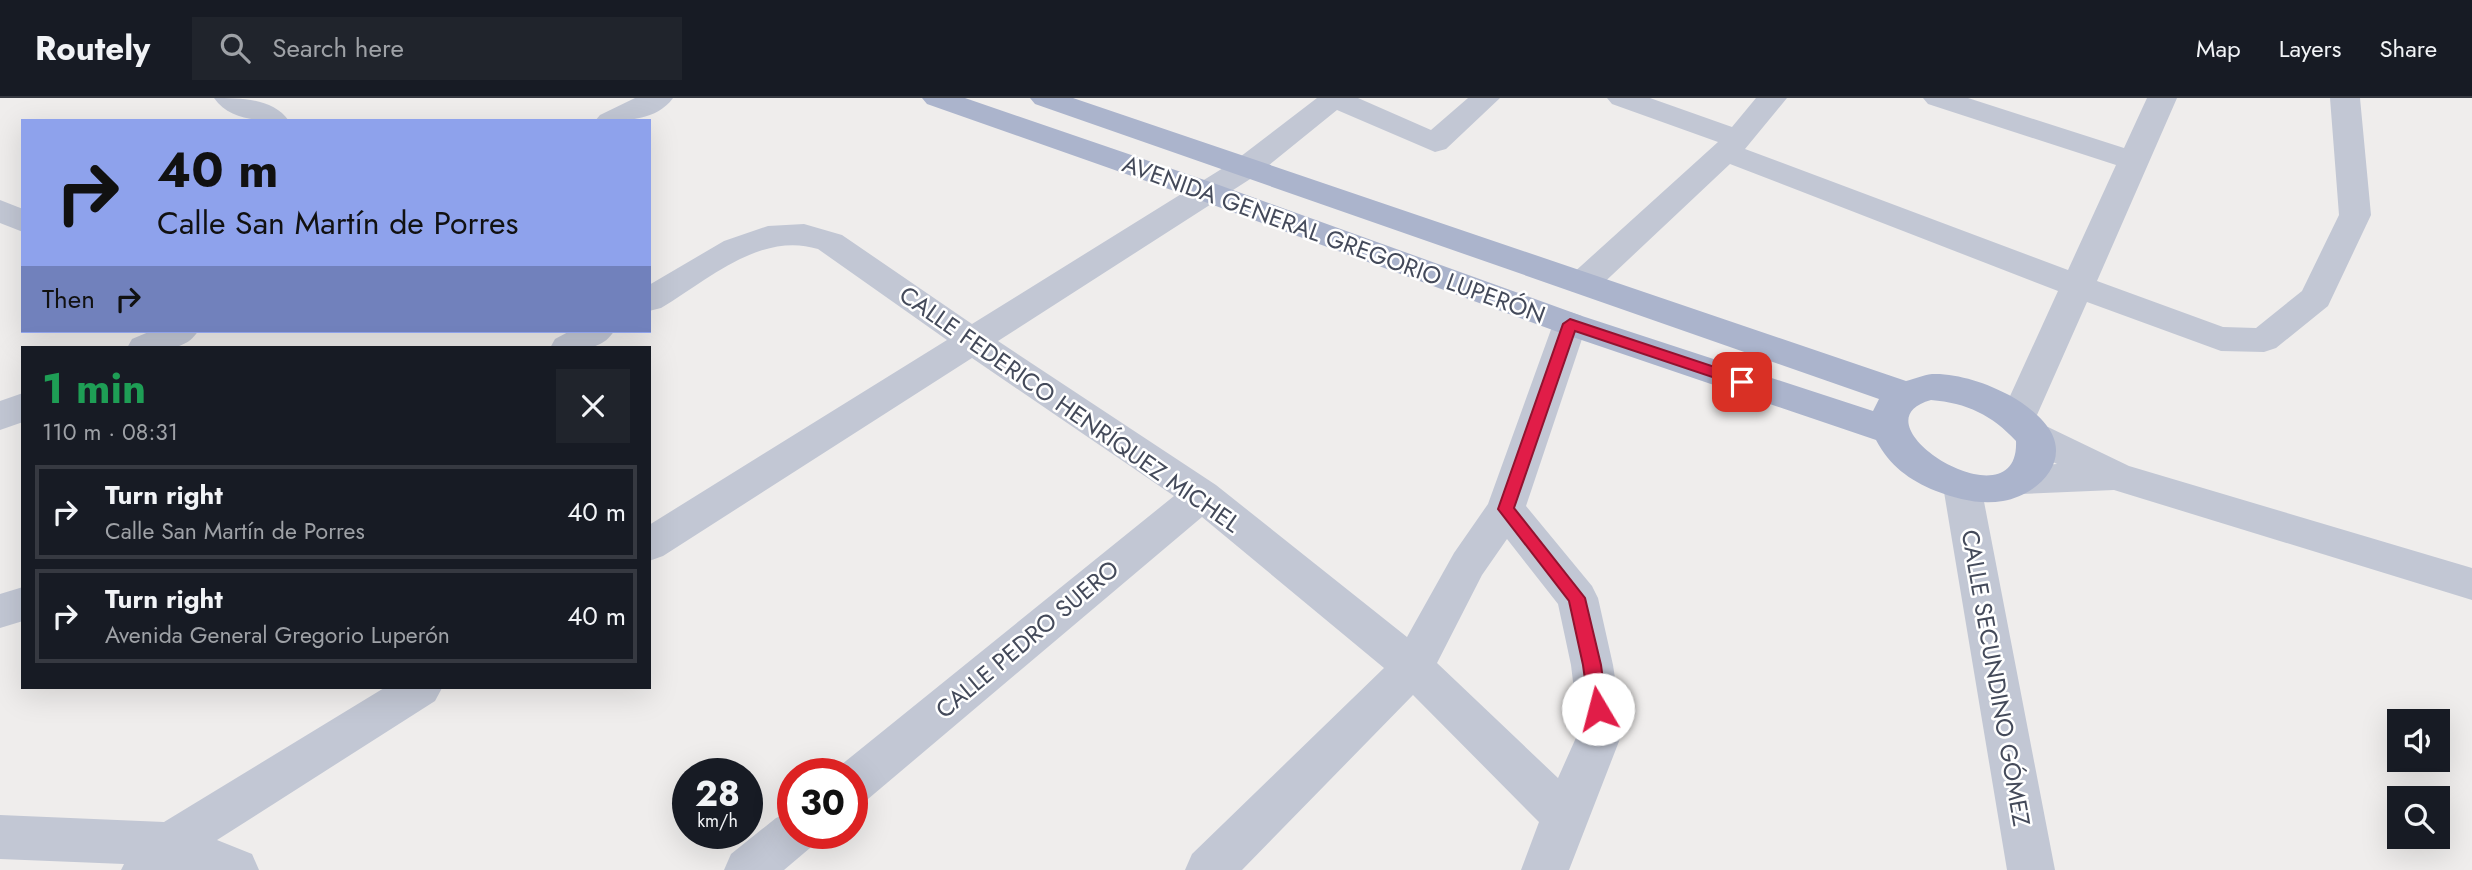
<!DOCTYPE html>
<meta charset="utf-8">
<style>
:root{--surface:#171b24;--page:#20242c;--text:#f1f3f6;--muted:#9ea1a6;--line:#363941}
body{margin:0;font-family:Jost,sans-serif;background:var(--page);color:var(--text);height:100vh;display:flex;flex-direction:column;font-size:26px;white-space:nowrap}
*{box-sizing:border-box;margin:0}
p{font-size:23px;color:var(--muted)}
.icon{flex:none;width:38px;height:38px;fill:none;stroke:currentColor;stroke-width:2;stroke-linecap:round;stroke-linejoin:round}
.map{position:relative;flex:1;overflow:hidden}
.sheet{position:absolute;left:21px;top:248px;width:630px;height:343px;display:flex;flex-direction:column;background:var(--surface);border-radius:0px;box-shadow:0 7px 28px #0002}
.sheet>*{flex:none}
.banner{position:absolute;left:21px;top:21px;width:630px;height:214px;border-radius:0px;box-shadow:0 7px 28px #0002;background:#8ea2ec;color:#111;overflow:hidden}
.buttons{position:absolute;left:2387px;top:611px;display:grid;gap:14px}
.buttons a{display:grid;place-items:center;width:63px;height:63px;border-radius:0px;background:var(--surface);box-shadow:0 7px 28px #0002;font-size:35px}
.speed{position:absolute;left:672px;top:660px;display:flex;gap:14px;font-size:35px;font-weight:700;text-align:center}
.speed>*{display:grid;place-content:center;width:91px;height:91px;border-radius:50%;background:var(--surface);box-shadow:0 7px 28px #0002;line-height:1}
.speed small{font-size:18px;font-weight:400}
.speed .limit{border:10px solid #d22;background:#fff;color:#111}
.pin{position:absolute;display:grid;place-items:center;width:60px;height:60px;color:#fff;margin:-30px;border-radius:14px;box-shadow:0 4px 10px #0006}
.me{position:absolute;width:77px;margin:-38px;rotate:352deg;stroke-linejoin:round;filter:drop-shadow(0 0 5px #0008)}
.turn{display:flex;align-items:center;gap:24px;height:147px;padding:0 21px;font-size:32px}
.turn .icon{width:91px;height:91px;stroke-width:2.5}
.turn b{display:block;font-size:49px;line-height:60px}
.then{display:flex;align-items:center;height:66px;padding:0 21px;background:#0003;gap:14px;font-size:26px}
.round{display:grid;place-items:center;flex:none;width:74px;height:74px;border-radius:0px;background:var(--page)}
.head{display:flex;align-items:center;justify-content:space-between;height:119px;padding:0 21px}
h1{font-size:42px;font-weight:700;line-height:52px;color:#1e9e55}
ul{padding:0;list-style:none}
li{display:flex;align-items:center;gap:21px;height:94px;margin:0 14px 10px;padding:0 7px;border:4px solid var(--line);border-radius:0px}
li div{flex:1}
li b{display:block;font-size:26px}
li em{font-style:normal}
header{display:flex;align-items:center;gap:42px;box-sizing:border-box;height:98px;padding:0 35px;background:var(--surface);border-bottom:2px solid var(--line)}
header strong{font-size:33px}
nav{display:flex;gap:38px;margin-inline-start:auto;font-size:24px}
.search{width:490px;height:63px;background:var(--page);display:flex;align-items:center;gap:18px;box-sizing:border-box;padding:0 24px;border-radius:0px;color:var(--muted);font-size:26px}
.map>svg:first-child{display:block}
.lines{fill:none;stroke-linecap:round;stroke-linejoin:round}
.minor{fill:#c2c7d4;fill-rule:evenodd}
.major{fill:#abb4cc;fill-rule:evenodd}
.route{fill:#e11d48;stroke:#92132f;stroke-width:2}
.labels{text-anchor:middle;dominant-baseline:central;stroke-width:5;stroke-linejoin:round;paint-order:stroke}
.street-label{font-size:24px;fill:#444a5a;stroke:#fff}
</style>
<header>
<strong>Routely</strong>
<div class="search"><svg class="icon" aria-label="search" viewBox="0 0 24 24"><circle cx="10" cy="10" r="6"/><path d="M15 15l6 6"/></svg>Search here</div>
<nav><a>Map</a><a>Layers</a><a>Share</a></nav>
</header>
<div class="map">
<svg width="2472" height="772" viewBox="0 0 2472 772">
<rect width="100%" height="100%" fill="#efedec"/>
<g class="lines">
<path class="minor" d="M 214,0 C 240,0 273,0 289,23 C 263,23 231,24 214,0 Z
M 635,0 L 673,0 C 656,24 621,23 595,23 L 600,17 Z
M 1317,0 L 1358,0 L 1431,32 L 1468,0 L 1500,0 L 1446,51 L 1435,54 L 1337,12 L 1258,76 L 998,243 L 1216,387 L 1407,539 L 1454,455 L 1488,406 L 1553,226 L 1558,218 L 1570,214 L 1582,218 L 1587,226 L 1526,408 L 1592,488 L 1598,500 L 1613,567 L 1623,633 L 1569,772 L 1521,772 L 1539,724 L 1413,597 L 1242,772 L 1185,772 L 1192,756 L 1384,570 L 1202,419 L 868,701 L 852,707 L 852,676 L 834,676 L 836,671 L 1174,398 L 972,260 L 663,458 L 649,463 L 649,427 L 947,242 L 818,151 C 761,133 708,182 661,210 L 649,213 L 649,187 L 724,143 L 768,128 L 804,126 L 842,137 L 972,226 L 1236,62 ZM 1507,441 L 1558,506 L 1571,567 L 1579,633 L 1558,680 L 1437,565 L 1482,477 Z
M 1607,0 L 1650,0 L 1732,29 L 1756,0 L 1787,0 L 1745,51 L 2068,172 L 2116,67 L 1928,6 L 1923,0 L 1968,0 L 2124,50 L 2147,0 L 2177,0 L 2097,183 L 2223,229 L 2256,230 L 2302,193 L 2339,117 L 2330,0 L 2360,0 L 2371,117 L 2328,208 L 2276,250 L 2264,254 L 2221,253 L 2087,204 L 2033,326 L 2048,329 L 2129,368 L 2472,470 L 2472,502 L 2114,392 L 2021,396 L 2007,392 L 2002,382 L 2007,372 L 2021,368 L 2057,366 L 2022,349 L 2016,339 L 2020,333 L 2005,329 L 2000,320 L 2058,193 L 1730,66 L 1595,193 L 1583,196 L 1571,193 L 1566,185 L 1571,177 L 1718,44 L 1612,6 Z
M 0,102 L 23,111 L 23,134 L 0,125 Z
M 151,233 L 198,233 C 184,257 151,250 127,250 L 132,241 Z
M 570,233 L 614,233 C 600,256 573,250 550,250 L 555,241 Z
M 23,295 L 23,324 L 0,332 L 0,303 Z
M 1962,373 L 1976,378 L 1981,388 L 2055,772 L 2007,772 L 1943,388 L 1948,378 Z
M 23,489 L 23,523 L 0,530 L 0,496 Z
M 384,590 L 442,590 L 435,603 L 217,742 L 252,756 L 259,772 L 121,772 L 124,766 L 0,761 L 0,717 L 164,724 Z
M 793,713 L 793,735 L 817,735 L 810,750 L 784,772 L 724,772 L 731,756 L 776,720 Z"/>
<path class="major" d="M 922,0 L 965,0 L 1219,87 L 1582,218 L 1873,313 L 1879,301 L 1035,6 L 1030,0 L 1073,0 L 1906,283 C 1914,281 1923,277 1932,276 C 1956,275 1987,285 2009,297 C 2024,305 2044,320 2052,336 C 2068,369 2033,398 2003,403 C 1980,407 1957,401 1936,393 C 1909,382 1890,368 1876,342 L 1558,234 L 1197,101 L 927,6 ZM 1931,302 C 1967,305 1992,317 2016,343 C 2020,431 1848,325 1931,302 Z"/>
</g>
<path class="route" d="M 1570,221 L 1748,280 L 1750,284 L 1742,289 L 1575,233 L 1514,410 L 1585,500 L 1601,567 L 1607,611 L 1604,616 L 1598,619 L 1591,616 L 1589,611 L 1583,567 L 1569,503 L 1498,411 L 1563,226 Z"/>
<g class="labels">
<g class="street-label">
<text transform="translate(1334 141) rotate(20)">AVENIDA GENERAL GREGORIO LUPERÓN</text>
<text transform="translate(1070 311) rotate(35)">CALLE FEDERICO HENRÍQUEZ MICHEL</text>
<text transform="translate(1027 541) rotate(-40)">CALLE PEDRO SUERO</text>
<text transform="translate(1996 580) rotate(80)">CALLE SECUNDINO GÓMEZ</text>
</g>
</g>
</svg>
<div class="buttons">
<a><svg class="icon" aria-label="sound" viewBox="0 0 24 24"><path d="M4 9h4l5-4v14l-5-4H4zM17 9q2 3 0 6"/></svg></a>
<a><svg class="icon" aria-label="search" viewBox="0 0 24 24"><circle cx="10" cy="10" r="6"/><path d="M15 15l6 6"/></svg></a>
</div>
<div class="speed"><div>28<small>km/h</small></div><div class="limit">30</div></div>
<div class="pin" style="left:1742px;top:284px;background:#d93025"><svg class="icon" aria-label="arrive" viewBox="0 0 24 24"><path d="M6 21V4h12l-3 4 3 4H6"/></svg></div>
<svg class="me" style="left:1598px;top:611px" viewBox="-20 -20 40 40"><circle r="19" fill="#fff"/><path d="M0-13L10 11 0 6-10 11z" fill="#e11d48"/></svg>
<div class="banner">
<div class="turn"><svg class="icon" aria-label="right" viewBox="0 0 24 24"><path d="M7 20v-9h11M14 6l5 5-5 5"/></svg><div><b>40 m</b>Calle San Martín de Porres</div></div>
<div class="then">Then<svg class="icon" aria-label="right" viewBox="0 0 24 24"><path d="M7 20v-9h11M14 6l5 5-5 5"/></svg></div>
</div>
<section class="sheet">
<div class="head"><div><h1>1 min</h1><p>110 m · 08:31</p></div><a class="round"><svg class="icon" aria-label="close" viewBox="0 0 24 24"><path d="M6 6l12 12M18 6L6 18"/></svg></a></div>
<ul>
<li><svg class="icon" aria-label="right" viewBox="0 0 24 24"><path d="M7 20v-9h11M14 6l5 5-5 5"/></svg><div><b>Turn right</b><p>Calle San Martín de Porres</p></div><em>40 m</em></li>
<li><svg class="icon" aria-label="right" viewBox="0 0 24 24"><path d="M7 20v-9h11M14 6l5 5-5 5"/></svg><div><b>Turn right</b><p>Avenida General Gregorio Luperón</p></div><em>40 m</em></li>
</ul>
</section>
</div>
